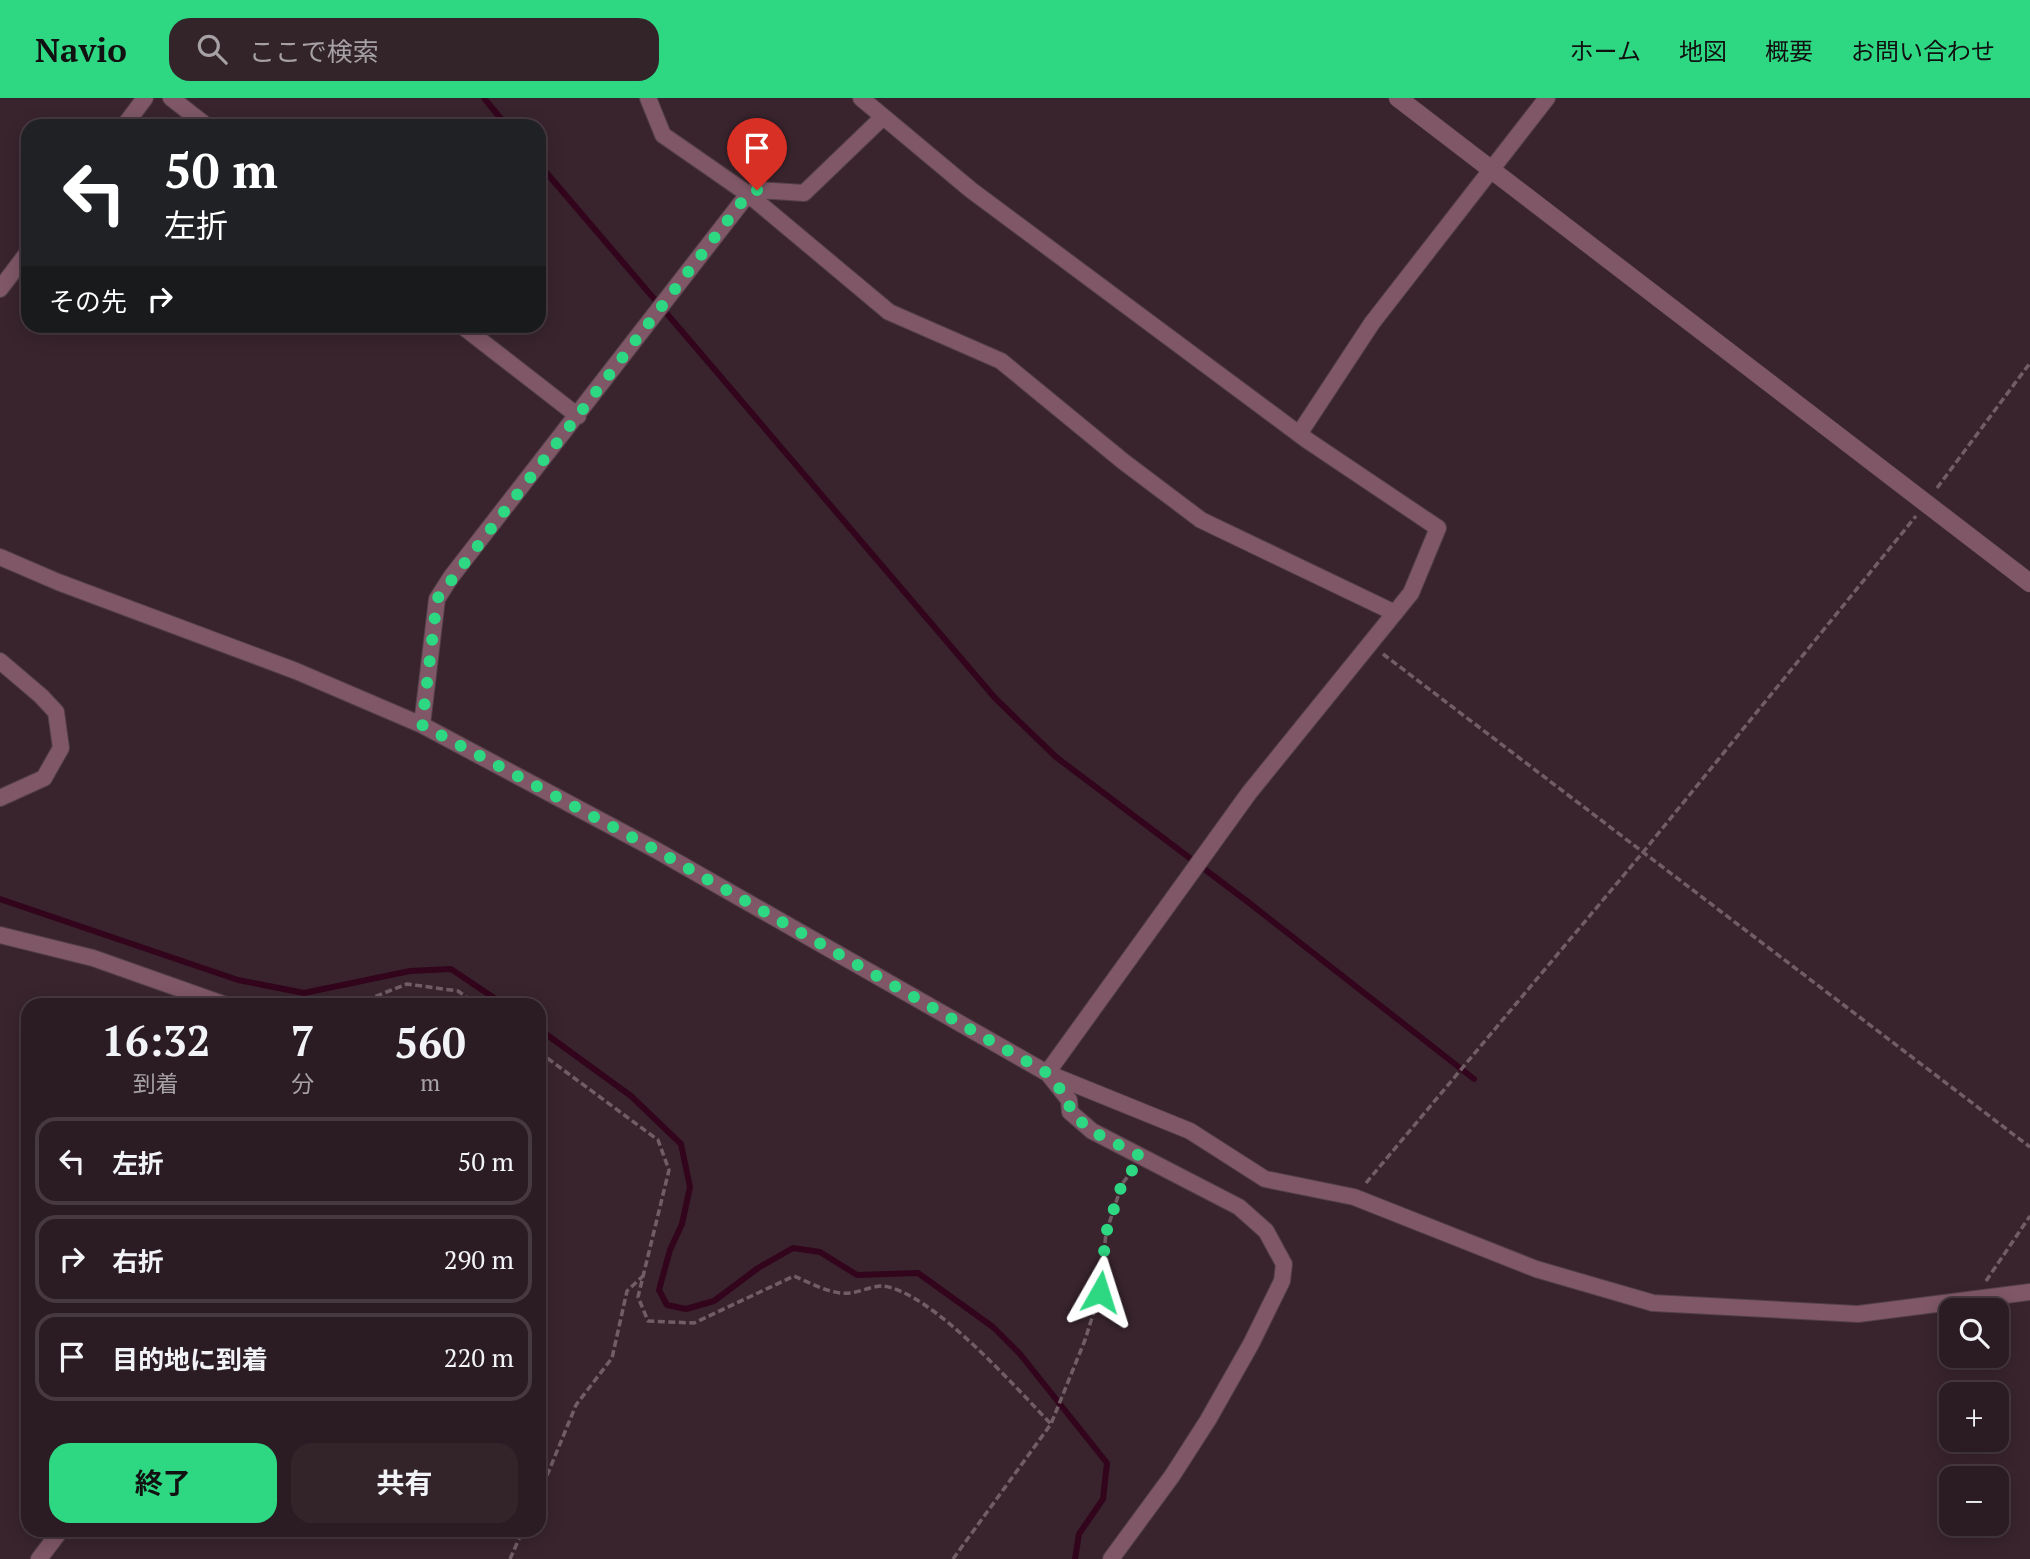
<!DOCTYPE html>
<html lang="ja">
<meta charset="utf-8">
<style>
:root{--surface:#2b1b22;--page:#33242a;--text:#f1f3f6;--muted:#a6a1a5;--line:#473940;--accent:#2ed883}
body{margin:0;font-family:"PT Serif","Noto Sans JP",serif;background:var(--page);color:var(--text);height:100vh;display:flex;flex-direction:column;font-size:26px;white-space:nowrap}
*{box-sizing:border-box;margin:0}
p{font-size:23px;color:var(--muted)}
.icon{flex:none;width:38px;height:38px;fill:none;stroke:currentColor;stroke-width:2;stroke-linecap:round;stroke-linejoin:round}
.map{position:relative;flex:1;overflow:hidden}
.details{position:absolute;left:21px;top:900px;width:525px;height:539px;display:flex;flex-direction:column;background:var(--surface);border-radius:21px;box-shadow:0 4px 18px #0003,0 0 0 2px var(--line)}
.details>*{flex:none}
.banner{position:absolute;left:21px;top:21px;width:525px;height:214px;border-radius:21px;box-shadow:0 4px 18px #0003,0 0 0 2px var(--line);background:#202124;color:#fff;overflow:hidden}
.fabs{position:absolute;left:1939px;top:1200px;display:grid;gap:14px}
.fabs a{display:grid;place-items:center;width:70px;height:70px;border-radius:14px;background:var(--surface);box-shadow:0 4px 18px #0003,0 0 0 2px var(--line);font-size:35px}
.pin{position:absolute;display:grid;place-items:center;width:60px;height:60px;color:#fff;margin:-72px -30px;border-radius:50% 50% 50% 0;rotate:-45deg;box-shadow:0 0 7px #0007}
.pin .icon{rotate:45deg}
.me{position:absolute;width:77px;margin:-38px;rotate:6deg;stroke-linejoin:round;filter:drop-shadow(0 0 5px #0008)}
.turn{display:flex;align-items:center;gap:24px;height:147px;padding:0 28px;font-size:32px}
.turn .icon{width:91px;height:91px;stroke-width:2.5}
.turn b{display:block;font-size:49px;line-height:60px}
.then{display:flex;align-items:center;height:66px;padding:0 28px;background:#0003;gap:14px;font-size:26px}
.eta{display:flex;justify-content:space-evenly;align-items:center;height:119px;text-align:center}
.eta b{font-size:42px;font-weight:700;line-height:49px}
.cta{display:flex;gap:14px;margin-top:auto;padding:14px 28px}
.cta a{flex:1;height:80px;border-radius:21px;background:var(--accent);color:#111;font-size:28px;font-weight:700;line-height:80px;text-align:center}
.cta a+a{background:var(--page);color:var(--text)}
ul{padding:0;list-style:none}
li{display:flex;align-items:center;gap:21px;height:88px;margin:0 14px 10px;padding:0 14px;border:4px solid var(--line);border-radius:21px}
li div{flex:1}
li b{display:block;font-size:26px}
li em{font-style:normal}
header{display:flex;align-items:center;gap:42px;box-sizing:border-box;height:98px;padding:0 35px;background:var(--accent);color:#111}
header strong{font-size:33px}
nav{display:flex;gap:38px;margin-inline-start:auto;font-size:24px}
.search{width:490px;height:63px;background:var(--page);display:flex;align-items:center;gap:18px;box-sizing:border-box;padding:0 24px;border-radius:21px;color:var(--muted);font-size:26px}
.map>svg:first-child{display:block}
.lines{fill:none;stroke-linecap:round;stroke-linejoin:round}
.stream{stroke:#32051c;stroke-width:6}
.minor-casing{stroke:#533f47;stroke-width:18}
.tertiary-casing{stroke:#533f47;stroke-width:19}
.path{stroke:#715e65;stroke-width:3.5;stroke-dasharray:7 3.5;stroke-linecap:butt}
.minor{stroke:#7f5767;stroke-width:16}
.tertiary{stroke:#7f5767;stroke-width:18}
.route{stroke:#2ed883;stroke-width:12;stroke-dasharray:0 21.6}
</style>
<header>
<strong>Navio</strong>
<div class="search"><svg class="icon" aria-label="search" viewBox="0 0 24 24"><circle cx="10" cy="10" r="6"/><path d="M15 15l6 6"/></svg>ここで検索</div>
<nav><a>ホーム</a><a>地図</a><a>概要</a><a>お問い合わせ</a></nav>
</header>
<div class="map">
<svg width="2030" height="1461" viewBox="0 0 2030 1461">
<rect width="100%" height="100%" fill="#39242d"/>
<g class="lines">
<path class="stream" d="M 484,0 L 507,28
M 539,66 L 995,600 L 1056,659 L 1248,804 L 1474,981
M 0,801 L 238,882 L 304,895 L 410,873 L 451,871 L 503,906
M 539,931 L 631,998 L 681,1046 L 690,1089 L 682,1126 L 670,1152 L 659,1192 L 667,1207 L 686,1211 L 714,1203 L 758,1170 L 793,1150 L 820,1154 L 857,1177 L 918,1175 L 993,1229 L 1020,1256 L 1107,1365 L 1103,1401 L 1079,1436 L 1075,1461"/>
<defs>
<path id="minor" d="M 171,0 L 207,28
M 648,0 L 663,37 L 748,96 L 889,214 L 1001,263 L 1124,364 L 1201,422 L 1395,515
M 861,0 L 971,92 L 1307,342 L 1438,430 L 1411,495 L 1249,695 L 1047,975
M 124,28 L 145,0
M 0,191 L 28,154
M 462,228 L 578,318
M 1299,336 L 1372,225 L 1547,0
M 0,459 L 58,484 L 296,573 L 422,627 L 656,752 L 1047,975 L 1190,1033 L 1265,1081 L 1354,1099 L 1536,1171 L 1653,1205 L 1858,1216 L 2030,1194
M 0,563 L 41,598 L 56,614 L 61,650 L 44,680 L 0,700
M 422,627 L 437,501 L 451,479 L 748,96 L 757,92 L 804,95 L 883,19
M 0,837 L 93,860 L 223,906
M 1049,977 L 1069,1002 L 1070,1014 L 1092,1033 L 1239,1109 L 1266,1133 L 1284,1166 L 1282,1183 L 1251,1246 L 1208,1322 L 1172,1378 L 1111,1461
M 39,1461 L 61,1432"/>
<path id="tertiary" d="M 1398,0 L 2030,485"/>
</defs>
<use href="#minor" class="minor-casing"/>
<use href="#tertiary" class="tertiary-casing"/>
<path class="path" d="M 1937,390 L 2030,265
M 1383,556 L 2030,1049
M 356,906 L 407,886 L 458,893 L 476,906
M 539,954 L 658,1042 L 669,1072 L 638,1199 L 648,1223 L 694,1225 L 794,1178 C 811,1185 831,1197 850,1195 C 860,1194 872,1188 882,1188 C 930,1192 1017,1291 1051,1326
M 1366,1085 L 1644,753 L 1916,418
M 1986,1183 L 2030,1118
M 539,1397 L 576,1307 L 612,1260 L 627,1193 L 643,1178
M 510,1461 L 523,1432
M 953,1461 L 1051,1326 L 1085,1242 L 1100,1194 L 1106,1135 L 1122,1086 L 1132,1073"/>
<use href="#minor" class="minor"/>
<use href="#tertiary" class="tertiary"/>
</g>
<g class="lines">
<path class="route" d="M 757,92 L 748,96 L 437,501 L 422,627 L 656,752 L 1047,975 L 1069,1002 L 1070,1014 L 1092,1033 L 1142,1059 L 1122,1086 L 1106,1135 L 1100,1194"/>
</g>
</svg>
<div class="fabs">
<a><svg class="icon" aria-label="search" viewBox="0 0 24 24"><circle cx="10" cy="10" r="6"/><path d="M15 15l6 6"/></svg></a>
<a>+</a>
<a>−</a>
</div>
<div class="pin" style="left:757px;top:92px;background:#d93025"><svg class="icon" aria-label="arrive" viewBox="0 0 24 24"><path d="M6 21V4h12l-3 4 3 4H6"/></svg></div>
<svg class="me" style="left:1100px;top:1194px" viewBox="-20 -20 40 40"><path d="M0-17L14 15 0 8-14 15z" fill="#2ed883" stroke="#fff" stroke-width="4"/></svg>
<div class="banner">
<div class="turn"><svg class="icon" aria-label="left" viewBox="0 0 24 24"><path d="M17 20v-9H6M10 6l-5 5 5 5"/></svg><div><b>50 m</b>左折</div></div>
<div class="then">その先<svg class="icon" aria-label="right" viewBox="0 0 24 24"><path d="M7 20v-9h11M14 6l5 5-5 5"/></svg></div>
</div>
<section class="details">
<div class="eta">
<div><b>16:32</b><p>到着</p></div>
<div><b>7</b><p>分</p></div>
<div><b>560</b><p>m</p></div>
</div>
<ul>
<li><svg class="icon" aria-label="left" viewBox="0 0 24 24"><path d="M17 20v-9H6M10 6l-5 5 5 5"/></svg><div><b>左折</b></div><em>50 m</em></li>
<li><svg class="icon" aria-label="right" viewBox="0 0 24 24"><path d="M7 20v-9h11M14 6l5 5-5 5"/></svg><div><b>右折</b></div><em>290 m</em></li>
<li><svg class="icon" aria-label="arrive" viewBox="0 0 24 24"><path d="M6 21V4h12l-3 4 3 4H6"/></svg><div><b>目的地に到着</b></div><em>220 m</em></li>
</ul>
<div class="cta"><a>終了</a><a>共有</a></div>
</section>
</div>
